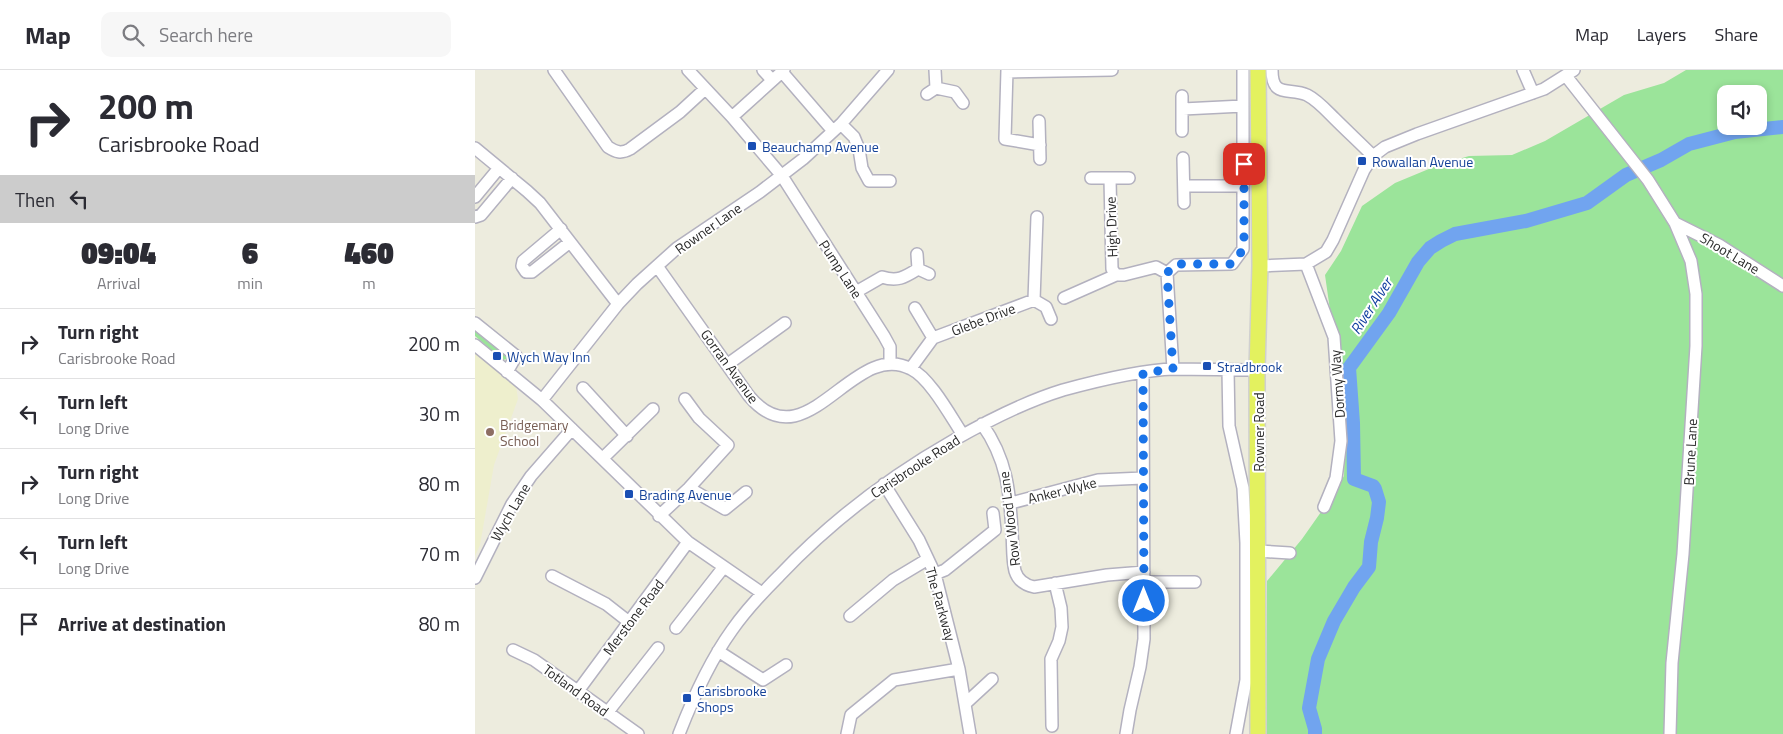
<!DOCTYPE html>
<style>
:root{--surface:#fff;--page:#f7f7f7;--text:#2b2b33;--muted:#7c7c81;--line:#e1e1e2}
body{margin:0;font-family:"Titillium Web",sans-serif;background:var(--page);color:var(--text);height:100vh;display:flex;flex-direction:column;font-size:19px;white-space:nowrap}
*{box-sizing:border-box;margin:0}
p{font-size:16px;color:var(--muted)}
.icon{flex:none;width:28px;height:28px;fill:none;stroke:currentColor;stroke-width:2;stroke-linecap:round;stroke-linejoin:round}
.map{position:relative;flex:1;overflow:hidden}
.panel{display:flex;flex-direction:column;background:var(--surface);width:475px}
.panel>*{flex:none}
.hud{background:#fff;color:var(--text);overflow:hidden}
.fabs{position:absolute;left:1242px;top:15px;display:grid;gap:10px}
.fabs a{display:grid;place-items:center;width:50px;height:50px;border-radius:10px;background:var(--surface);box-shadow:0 2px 8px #0003;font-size:25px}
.pin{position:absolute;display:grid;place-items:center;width:42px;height:42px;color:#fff;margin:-21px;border-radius:10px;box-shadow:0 2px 8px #0006}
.me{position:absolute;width:55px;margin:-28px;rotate:0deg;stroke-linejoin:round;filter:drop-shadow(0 0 4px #0008)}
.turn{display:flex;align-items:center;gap:18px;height:105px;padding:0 15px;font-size:22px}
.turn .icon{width:65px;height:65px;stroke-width:2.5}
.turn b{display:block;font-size:35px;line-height:42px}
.then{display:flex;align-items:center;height:48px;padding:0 15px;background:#0003;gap:10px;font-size:19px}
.eta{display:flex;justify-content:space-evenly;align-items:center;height:85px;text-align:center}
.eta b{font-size:30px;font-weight:800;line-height:35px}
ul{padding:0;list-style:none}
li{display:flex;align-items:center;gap:15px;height:70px;padding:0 15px;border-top:1px solid var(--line)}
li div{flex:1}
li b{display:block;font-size:19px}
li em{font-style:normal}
header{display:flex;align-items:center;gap:30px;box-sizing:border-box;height:70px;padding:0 25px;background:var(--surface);border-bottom:1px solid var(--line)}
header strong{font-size:24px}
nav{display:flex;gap:28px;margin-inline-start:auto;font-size:18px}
.search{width:350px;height:45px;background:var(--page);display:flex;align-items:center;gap:12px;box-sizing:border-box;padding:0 18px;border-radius:10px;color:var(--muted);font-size:19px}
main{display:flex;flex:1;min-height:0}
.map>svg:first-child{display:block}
.education{fill:#eeefcd}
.green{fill:#9be49a;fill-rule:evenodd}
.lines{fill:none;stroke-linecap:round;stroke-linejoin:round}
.river{stroke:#71a4ef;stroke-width:14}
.minor-casing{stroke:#b3b1bf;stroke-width:14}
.major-casing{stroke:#d0d0d0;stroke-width:18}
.minor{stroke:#fff;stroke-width:11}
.major{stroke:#e3f15f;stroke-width:15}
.route{stroke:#1a73e8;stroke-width:9;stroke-dasharray:0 16.2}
.transit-dot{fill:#1a4fb4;stroke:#fff;stroke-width:2}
.education-dot{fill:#8d6e63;stroke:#fff;stroke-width:2}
.labels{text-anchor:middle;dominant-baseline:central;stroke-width:4;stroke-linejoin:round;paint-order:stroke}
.transit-label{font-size:14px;fill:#164399;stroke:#fff;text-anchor:start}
.street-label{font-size:14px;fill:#2b2b2b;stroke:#fff}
.education-label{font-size:14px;fill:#785e54;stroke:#fff;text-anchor:start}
.water-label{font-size:15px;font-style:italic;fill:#0d3c9e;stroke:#fff}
</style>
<header>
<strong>Map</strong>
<div class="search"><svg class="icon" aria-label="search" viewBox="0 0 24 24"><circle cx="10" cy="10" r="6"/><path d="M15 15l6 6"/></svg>Search here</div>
<nav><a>Map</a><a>Layers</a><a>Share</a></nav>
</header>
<main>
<section class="panel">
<div class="hud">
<div class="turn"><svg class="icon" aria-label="right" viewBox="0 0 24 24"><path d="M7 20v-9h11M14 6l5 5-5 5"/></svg><div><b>200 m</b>Carisbrooke Road</div></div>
<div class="then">Then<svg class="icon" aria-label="left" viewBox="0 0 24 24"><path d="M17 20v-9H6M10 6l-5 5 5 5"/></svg></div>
</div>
<div class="eta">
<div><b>09:04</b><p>Arrival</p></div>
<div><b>6</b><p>min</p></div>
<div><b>460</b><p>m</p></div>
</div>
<ul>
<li><svg class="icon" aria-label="right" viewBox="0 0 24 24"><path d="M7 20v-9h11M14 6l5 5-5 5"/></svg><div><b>Turn right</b><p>Carisbrooke Road</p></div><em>200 m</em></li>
<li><svg class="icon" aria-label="left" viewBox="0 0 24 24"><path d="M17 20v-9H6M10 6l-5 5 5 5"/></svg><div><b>Turn left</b><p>Long Drive</p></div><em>30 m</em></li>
<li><svg class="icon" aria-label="right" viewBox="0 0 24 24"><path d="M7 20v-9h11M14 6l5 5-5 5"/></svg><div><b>Turn right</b><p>Long Drive</p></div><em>80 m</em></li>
<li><svg class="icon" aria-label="left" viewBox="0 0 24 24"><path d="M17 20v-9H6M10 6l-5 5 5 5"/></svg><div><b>Turn left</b><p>Long Drive</p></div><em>70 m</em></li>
<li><svg class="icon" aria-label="arrive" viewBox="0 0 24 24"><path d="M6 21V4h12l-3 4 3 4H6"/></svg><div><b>Arrive at destination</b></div><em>80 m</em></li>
</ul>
</section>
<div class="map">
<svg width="1308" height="664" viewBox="0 0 1308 664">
<rect width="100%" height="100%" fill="#edecde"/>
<path class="education" d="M 0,283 L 41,316 L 43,329 L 19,395 L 5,475 L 0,486 Z"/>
<path class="green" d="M 1211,0 L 1308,0 L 1308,664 L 791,664 L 792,511 L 827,469 L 858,425 L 869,406 L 870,370 L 865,310 L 850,205 L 866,181 L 887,136 L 920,113 L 961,96 L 994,86 L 1037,85 L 1070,71 L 1149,25 L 1189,13 ZM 1251,24 L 1284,24 L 1284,56 L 1251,56 Z
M 0,260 L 33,284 L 32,289 L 28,290 L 0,266 Z"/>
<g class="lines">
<path class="river" d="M 840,664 L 840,659 L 834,638 L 843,589 L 859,551 L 879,517 L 894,497 L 896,472 L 902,448 L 904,432 L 900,419 L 898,416 L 879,409 L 878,353 L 874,298 L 914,243 L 943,192 L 955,178 L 966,171 L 980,164 L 1051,151 L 1112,133 L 1151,105 L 1186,90 L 1214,74 L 1260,62 L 1308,57"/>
<defs>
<path id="minor" d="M 79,0 L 133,77 C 141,82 146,84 155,79 L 205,42 L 230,19
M 213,0 L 257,47 L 307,106 L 409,266 L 415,277 L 415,294
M 288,0 L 297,10
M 460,0 L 461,18
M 532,0 L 530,69 L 565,75
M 797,0 C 797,29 815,17 832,25 C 842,30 851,40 859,48 C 872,61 885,73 898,86
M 1048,0 L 1058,23
M 307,2 L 358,61
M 532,2 L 637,0
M 1091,6 L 1173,110 L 1200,153 L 1216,191 L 1221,224 L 1221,276 L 1208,484 L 1197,593 L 1195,664
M 452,24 L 461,18 L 480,22 L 488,33
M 707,26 L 707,61
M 708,39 L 768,36
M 257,47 L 309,0
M 564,51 L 565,89
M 366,54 L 379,67 L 384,79 L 387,98 L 394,111 L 415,111
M 0,78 L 52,121 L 65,133 L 143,234
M 708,88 L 709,133
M 616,108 L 654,108
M 635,109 L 637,199 L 641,205
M 709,116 L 762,116 L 769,113
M 0,127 L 24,98
M 0,147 L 6,145 L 37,108
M 1200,153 L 1244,175 L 1308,216
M 86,159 L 48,191 L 47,196 L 51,202 L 57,202 L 95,172
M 442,184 L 443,199
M 831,194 L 859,267 L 866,371 L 861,408 L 849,437
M 182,196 L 274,326 C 332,395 378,268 436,299 C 455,308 476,347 488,365
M 785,196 L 831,194 L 851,182 L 858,170 L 889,100 L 898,86 L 910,77 L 942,64 L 1069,19 L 1099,0
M 381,222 L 407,207 C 423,212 430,207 443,199 L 454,204
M 589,228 L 641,205 L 649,205 L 681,197 L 692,203
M 559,230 L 562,147
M 440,238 L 458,268
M 0,253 L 41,286 L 32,302
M 0,275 L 67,330 L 213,472 L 287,523
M 253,294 L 310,253
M 436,298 L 458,268 L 559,230 L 571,237 L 576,249
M 698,299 L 692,203 L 701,195 L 757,194 L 768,179 L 768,0
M 753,300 L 754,356 L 768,418 L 771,473 L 771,610 L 761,664
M 108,318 L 152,366
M 67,330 L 143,234 L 162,214 L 202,178 L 285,122 L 328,89 L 366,54 L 413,0
M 507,354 C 532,389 535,422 537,463 C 538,475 537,489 540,501 C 543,511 550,515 559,517 L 632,505 L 669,502
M 128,388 L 178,339
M 409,414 L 444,470 L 460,504 L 484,599 L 495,664
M 214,418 L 250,439 L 271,422
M 536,433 L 623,410 L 668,408
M 184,446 L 214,418 L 253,375 L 224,348 L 210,329
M 783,481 L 815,483
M 460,504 L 470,500 L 520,460 L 518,443
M 77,506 L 131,534 L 154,552
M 0,508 L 37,434 L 56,406 L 97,359
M 669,512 L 720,512
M 375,546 L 418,510 L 453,489
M 201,558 L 248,498
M 38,580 L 59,590 L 163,664
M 243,581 L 288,610 L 311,595
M 103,621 L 213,472
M 491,633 L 517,609
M 132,643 L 183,578
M 577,656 L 576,589 L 584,571 L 587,557 L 586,538 L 580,513
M 204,664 C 218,628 234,592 257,560 C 271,540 287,523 304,506 C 355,452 414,407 479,370 C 514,350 549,332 588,320 C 621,311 666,300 699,299 C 727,299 755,300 782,300
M 372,664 L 376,645 L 419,610 L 484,599
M 651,664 L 655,640 L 665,597 L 669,569 L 668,303"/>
<path id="major" d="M 783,664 L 782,300 L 785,196 L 783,0"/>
</defs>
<use href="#minor" class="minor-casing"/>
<use href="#major" class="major-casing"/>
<use href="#minor" class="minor"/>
<use href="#major" class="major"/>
</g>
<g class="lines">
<path class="route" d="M 669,531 L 668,303 L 698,299 L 692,203 L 701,194 L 757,194 C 765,185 768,181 769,170 L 769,94"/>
</g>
<g class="transit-dot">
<rect x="272" y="71" width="10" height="10" rx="2.5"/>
<rect x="882" y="86" width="10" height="10" rx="2.5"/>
<rect x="17" y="281" width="10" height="10" rx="2.5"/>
<rect x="727" y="291" width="10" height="10" rx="2.5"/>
<rect x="149" y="419" width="10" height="10" rx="2.5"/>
<rect x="207" y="623" width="10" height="10" rx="2.5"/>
</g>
<circle class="education-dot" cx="15" cy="362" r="5"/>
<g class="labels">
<g class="transit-label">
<text x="287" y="76">Beauchamp Avenue</text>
<text x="897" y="91">Rowallan Avenue</text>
<text x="32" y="286">Wych Way Inn</text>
<text x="742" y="296">Stradbrook</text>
<text x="164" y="424">Brading Avenue</text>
<text x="222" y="620">Carisbrooke<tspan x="222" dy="16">Shops</tspan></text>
</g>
<g class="street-label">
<text transform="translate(636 157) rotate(-92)">High Drive</text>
<text transform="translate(233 158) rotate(-35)">Rowner Lane</text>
<text transform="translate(1255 183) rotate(31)">Shoot Lane</text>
<text transform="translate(366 199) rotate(57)">Pump Lane</text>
<text transform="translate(508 249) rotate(-21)">Glebe Drive</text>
<text transform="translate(255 296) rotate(54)">Gorran Avenue</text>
<text transform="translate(862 314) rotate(-94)">Dormy Way</text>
<text transform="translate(783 362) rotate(-90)">Rowner Road</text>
<text transform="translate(1215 382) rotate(-87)">Brune Lane</text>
<text transform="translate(440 396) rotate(-33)">Carisbrooke Road</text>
<text transform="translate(587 420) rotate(-14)">Anker Wyke</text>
<text transform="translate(35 442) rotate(-60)">Wych Lane</text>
<text transform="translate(534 449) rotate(-97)">Row Wood Lane</text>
<text transform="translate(466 534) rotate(74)">The Parkway</text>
<text transform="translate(158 547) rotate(-53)">Merstone Road</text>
<text transform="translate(101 620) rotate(36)">Totland Road</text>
</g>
<g class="education-label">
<text x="25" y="354">Bridgemary<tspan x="25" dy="16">School</tspan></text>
</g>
<g class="water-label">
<text transform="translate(896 236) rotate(-57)">River Alver</text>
</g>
</g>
</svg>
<div class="fabs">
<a><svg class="icon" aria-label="sound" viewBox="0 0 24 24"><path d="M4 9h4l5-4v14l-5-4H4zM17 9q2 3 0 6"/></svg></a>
</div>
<div class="pin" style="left:769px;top:94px;background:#d93025"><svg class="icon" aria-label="arrive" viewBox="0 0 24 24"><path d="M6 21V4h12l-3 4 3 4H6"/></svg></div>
<svg class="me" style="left:669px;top:531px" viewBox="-20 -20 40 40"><circle r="17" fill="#1a73e8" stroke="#fff" stroke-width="3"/><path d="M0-11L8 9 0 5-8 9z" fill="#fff"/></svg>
</div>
</main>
